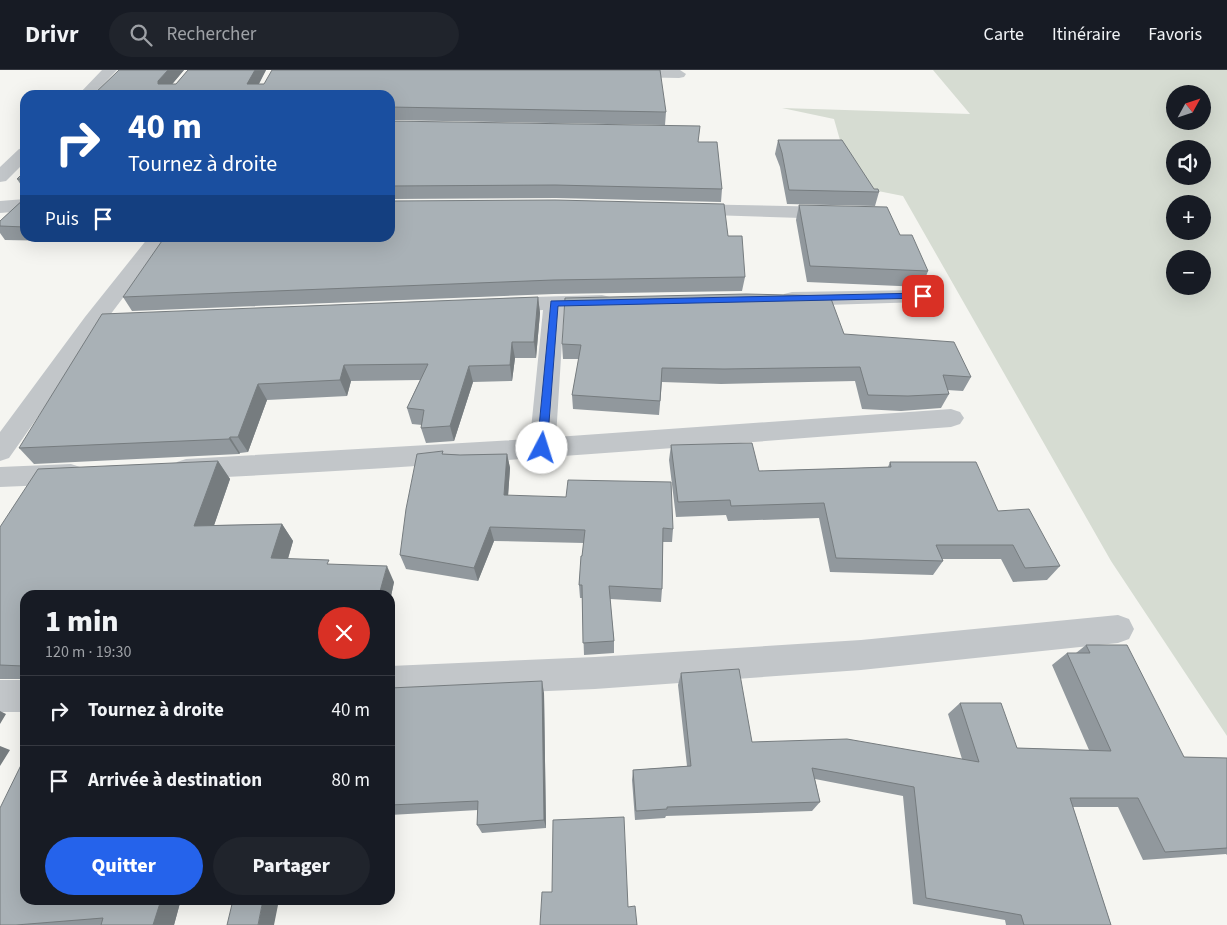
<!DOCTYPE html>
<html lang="fr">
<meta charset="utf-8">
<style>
:root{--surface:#171b24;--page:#20242c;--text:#f1f3f6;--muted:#9ea1a6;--line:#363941;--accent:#2563eb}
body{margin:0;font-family:"Source Sans 3",sans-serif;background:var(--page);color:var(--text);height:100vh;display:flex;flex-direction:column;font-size:19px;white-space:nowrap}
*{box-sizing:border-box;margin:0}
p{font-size:16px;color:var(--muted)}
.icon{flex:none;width:28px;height:28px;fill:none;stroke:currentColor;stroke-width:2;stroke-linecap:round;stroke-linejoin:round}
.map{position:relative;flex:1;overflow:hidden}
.sheet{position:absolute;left:20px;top:520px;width:375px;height:315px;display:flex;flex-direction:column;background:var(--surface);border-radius:15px;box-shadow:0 5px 20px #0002}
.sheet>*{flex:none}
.hud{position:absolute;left:20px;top:20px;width:375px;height:152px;border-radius:15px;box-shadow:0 5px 20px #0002;background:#1a4fa0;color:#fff;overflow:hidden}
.needle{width:32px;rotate:50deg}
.controls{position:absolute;left:1166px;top:15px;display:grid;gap:10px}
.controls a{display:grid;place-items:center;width:45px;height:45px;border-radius:50%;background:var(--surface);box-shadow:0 5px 20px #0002;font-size:25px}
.pin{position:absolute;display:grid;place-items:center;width:42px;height:42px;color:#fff;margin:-21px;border-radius:10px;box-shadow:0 2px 8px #0006}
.me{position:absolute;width:55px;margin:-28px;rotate:5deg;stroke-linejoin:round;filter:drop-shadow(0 0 4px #0008)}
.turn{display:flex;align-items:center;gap:18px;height:105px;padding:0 25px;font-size:22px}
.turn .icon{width:65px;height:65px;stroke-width:2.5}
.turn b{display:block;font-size:35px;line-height:42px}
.then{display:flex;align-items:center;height:48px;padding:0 25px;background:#0003;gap:10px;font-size:19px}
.round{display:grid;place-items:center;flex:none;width:52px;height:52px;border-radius:26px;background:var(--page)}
.overview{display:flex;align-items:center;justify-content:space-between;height:85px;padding:0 25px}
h1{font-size:30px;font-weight:800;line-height:38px}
.button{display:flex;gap:10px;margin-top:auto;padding:10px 25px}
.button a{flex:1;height:58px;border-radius:30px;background:var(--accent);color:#fff;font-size:20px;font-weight:800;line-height:58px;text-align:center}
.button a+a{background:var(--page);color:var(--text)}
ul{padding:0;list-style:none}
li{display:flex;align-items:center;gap:15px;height:70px;padding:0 25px;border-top:1px solid var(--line)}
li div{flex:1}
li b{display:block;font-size:19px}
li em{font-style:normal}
header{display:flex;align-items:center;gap:30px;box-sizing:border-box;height:70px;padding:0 25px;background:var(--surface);border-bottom:1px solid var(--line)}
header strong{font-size:24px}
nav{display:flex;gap:28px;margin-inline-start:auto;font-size:18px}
.search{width:350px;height:45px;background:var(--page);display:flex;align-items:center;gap:12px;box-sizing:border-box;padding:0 18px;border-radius:28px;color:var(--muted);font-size:19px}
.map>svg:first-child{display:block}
.green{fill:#d6dcd2;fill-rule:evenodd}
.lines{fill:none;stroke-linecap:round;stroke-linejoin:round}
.street{fill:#c2c6c9;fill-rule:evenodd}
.wall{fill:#91989d}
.shaded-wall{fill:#767c7f}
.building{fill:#a9b1b6;stroke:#767c7f}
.route{fill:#2563eb;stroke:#184099}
</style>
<header>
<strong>Drivr</strong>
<div class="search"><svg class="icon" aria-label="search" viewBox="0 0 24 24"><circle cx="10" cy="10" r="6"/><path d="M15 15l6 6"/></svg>Rechercher</div>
<nav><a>Carte</a><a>Itinéraire</a><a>Favoris</a></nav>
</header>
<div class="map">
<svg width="1227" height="855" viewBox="0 0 1227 855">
<rect width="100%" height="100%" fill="#f5f5f1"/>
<path class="green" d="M 933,0 L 1227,0 L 1227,666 L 1111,491 L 903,126 L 853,116 L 834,49 L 782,38 L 970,44 ZM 1175,24 L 1202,24 L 1202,51 L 1175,51 ZM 1175,79 L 1202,79 L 1202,106 L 1175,106 ZM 1175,134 L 1202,134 L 1202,161 L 1175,161 ZM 1175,189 L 1202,189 L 1202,216 L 1175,216 Z"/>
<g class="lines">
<path class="street" d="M 102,0 L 117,0 L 93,25 L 78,25 Z
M 619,0 L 680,0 L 686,4 L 684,7 L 679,8 L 624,7 L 619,6 L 617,3 Z
M 25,78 L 25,92 L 6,111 L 0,112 L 0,97 L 19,79 Z
M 25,129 L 25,141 L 0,143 L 0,131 Z
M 686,134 L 833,137 L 840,139 L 842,143 L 840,147 L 833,149 L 679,144 L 677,140 L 679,136 Z
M 148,168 L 168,168 L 101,257 L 9,388 L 0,391 L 0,362 L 85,247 Z
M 923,220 L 931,221 L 934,226 L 931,231 L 923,232 L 792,236 L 784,234 L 781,229 L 784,224 L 792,222 Z
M 602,225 L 610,227 L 613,232 L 610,237 L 564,240 L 556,367 L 951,339 L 960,342 L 964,348 L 960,354 L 951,357 C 696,376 441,397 186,409 L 177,406 L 173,399 L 177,392 L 186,389 L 530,369 L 543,240 L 502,242 L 494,240 L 491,235 L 494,230 L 502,228 Z
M 71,394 L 80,397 L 84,404 L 80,411 L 71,414 L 0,417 L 0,397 Z
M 1118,545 L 1129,549 L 1134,559 L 1129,569 L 1118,573 L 861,600 L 595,619 L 390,628 L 390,596 L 595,587 L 861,570 Z
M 0,610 L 25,610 L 25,642 L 0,642 Z"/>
</g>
<path class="wall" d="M 119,0 L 184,0 L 172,14 L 176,14 L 188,0 L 266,0 L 259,14 L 666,42 L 665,55 L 390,50 L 390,25 L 93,25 Z
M 390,51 L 698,72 L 722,119 L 721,132 L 556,128 L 390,129 Z
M 778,70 L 879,122 L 875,136 L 787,134 L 780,97 L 775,84 Z
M 25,101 L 25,121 L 17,109 Z
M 25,128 L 25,168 L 61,168 L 58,171 L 5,170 L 0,163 L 0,151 Z
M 799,135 L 900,165 L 928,201 L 922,217 L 807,212 L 796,150 Z
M 728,166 L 745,207 L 742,221 L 554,224 L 132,241 L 123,227 Z
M 538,227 L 540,243 L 536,288 L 515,288 L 512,311 L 473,312 L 454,371 L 426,373 L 421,358 L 422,355 L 412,354 L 407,338 L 420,310 L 351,311 L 347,326 L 267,330 L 248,382 L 240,383 L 239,384 L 34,394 L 19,378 Z
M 844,264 L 971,307 L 963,321 L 947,320 L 949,324 L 941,338 L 901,341 L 862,339 L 855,311 L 721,314 L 662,312 L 659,345 L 573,339 L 572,325 L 579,289 L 563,289 L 562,274 Z
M 671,375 L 759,401 L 888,397 L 890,392 L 998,441 L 1060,496 L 1047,510 L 1013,512 L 1001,489 L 942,489 L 943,491 L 933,505 L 830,502 L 819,448 L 728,451 L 726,445 L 676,447 L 669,390 Z
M 443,384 L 460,385 L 507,384 L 510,398 L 508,426 L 673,459 L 672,472 L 663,472 L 662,519 L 661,532 L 610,529 L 614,571 L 614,583 L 584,585 L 582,528 L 580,528 L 579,515 L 584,473 L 494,471 L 478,511 L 406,499 L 400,485 Z
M 218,391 L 230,409 L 214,455 L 282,454 L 293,471 L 288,489 L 331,495 L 394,512 L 390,531 L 390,525 L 25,525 L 25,609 L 0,609 L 0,457 Z
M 1086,575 L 1184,687 L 1227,688 L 1227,785 L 1226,784 L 1143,790 L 1118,737 L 1073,737 L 1111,855 L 1006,855 L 1005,850 L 913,834 L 903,726 L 815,709 L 820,732 L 812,741 L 666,746 L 665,748 L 635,750 L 632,710 L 633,700 L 687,696 L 678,615 L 681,603 L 752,672 L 962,689 L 948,644 L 960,633 L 1017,678 L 1089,680 L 1052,595 L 1067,583 L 1076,583 Z
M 390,618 L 544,623 L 546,758 L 482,763 L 477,755 L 478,740 L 390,745 Z
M 25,830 L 279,830 L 233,830 L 180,833 L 174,855 L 0,855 Z"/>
<path class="shaded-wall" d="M 168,0 L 184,0 L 164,24 L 158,14 L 158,11 Z
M 255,0 L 266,0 L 253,25 L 247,14 Z
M 55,168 L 61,168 L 58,171 Z
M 538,227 L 540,243 L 536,288 L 534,272 Z
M 512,272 L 515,288 L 512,311 L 510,295 Z
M 344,295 L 351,311 L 347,326 L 340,310 Z
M 469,296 L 473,312 L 454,371 L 450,356 Z
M 258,314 L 267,330 L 248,382 L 238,367 Z
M 230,367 L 240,383 L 239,384 L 229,369 Z
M 507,384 L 510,398 L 507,440 L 504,425 Z
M 218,391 L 230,409 L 208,473 L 194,456 Z
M 282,454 L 293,471 L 283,505 L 271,488 Z
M 490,457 L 494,471 L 478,511 L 474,498 Z
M 387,496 L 394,512 L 390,531 L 390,525 L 379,525 Z
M 542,611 L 544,623 L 546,758 L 544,750 Z
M 0,641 L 6,644 L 0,654 Z
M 0,676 L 10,680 L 0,696 Z
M 161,830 L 170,830 L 180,833 L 174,855 L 153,855 Z
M 263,830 L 279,830 L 274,855 L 258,855 Z"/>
<path class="building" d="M 119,0 L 168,0 L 158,11 L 158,14 L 176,14 L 188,0 L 255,0 L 247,14 L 264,14 L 272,0 L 660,0 L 666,42 L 390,37 L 390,25 L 93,25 Z
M 390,51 L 700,56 L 698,72 L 717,72 L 722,119 L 555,115 L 390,116 Z
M 778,70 L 842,70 L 874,119 L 878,119 L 879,122 L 789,120 L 782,83 Z
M 25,101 L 25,109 L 17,109 Z
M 25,128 L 25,157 L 0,156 L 0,151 Z
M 555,130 L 724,134 L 728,166 L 742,166 L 745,207 L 553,210 L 123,227 L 164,168 L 390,168 L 390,131 Z
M 799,135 L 887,137 L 900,165 L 912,165 L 928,201 L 810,196 Z
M 746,224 L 830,226 L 844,264 L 954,272 L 971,307 L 943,305 L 949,324 L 908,326 L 868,325 L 860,297 L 724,299 L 662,298 L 660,331 L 572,325 L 581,275 L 562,274 L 565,228 Z
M 538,227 L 534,272 L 512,272 L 510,295 L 469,296 L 450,356 L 421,358 L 424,340 L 407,338 L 428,294 L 344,295 L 340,310 L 258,314 L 238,367 L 230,367 L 229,369 L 19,378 L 102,244 Z
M 752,373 L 759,401 L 891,397 L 890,392 L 976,392 L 998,441 L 1029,439 L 1060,496 L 1025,498 L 1013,475 L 936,475 L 943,491 L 836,488 L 824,433 L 731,436 L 730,430 L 678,432 L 671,375 Z
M 443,381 L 442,384 L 460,385 L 507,384 L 504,425 L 566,427 L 568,410 L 671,412 L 673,459 L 663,458 L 662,519 L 609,516 L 614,571 L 583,573 L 582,515 L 579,515 L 581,486 L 582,486 L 585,460 L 490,457 L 474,498 L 400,485 L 406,439 L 417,384 Z
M 218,391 L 194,456 L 282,454 L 271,488 L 329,490 L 327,494 L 387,496 L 379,525 L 25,525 L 25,591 L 23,596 L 0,595 L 0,457 L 38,399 Z
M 1086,575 L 1127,575 L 1184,687 L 1227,688 L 1227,778 L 1165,782 L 1138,728 L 1070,728 L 1111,855 L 1024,855 L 1021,845 L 926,828 L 914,717 L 812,698 L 820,732 L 667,737 L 667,739 L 636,741 L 633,700 L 691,696 L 681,603 L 739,599 L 752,672 L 847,669 L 979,692 L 960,633 L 1001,633 L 1017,678 L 1111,681 L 1067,583 L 1090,583 Z
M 542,611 L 544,750 L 477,755 L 478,731 L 390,735 L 390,618 Z
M 25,687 L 25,830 L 161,830 L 153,855 L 101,855 L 103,848 L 16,855 L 0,855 L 0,738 Z
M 624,747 L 628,837 L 635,836 L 637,855 L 540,855 L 542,822 L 552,822 L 553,750 Z
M 233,830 L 263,830 L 258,855 L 227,855 Z"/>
<path class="route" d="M 923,223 L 927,226 L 926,228 L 558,236 L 547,378 L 542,382 L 537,378 L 551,231 Z"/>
</svg>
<div class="controls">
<a><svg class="needle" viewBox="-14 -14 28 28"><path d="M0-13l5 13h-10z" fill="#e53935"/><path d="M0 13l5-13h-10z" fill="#9ea1a6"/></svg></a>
<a><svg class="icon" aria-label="sound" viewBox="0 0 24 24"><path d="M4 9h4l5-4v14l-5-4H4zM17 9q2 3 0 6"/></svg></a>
<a>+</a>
<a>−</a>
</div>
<div class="pin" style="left:923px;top:226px;background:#d93025"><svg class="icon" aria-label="arrive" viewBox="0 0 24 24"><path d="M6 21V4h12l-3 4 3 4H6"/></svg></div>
<svg class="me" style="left:542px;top:378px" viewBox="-20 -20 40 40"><circle r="19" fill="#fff"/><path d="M0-13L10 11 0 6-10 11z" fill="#2563eb"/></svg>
<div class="hud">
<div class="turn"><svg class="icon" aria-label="right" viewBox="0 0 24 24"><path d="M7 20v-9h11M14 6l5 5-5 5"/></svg><div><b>40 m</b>Tournez à droite</div></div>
<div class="then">Puis<svg class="icon" aria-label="arrive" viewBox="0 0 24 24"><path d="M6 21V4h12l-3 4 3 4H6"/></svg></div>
</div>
<section class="sheet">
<div class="overview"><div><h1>1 min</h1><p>120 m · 19:30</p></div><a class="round" style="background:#d93025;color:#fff"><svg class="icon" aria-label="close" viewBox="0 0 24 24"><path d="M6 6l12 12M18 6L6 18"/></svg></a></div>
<ul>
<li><svg class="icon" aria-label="right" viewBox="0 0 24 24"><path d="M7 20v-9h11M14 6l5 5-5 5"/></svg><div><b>Tournez à droite</b></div><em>40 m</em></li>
<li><svg class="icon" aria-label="arrive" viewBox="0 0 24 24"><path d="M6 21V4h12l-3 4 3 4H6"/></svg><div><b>Arrivée à destination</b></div><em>80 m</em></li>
</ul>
<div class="button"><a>Quitter</a><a>Partager</a></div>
</section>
</div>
